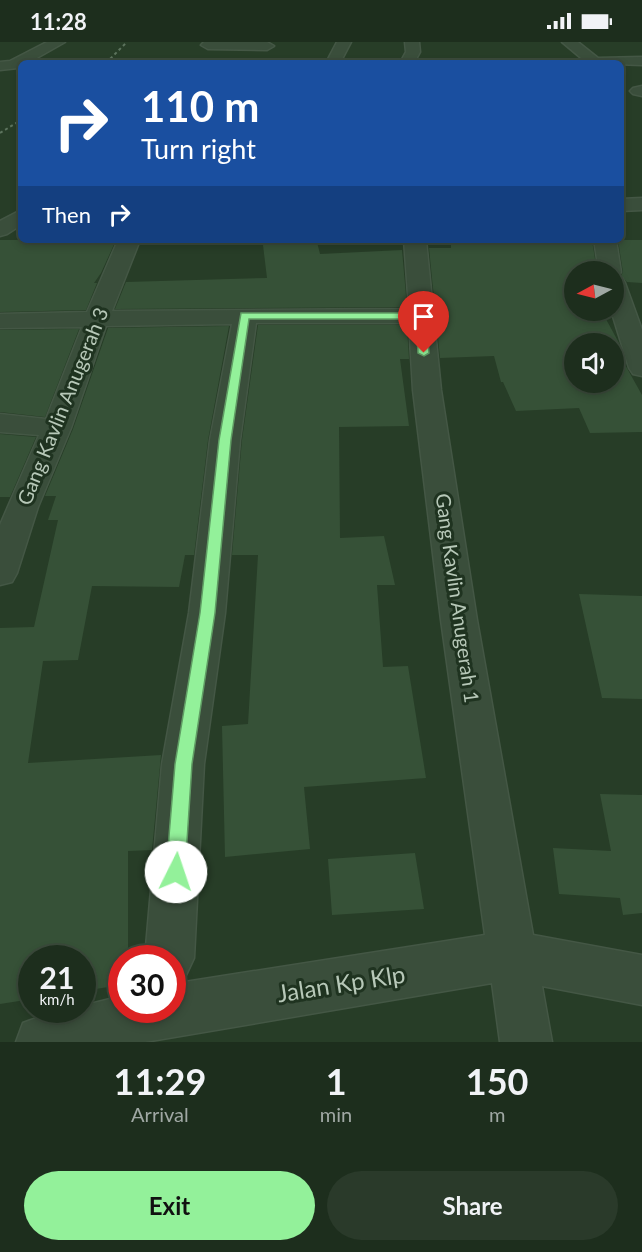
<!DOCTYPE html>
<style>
:root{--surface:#1d2e1d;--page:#2a3a2a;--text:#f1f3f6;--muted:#a0a8a4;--line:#3b4a3b;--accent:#93f19a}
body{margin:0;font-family:Lato,sans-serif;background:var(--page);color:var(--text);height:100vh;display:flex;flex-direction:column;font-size:22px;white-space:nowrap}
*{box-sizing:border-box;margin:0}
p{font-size:20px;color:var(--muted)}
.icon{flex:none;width:33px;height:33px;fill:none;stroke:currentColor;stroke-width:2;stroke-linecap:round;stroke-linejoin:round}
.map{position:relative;height:1000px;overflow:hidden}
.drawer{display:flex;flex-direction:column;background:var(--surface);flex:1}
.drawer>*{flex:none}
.hud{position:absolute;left:18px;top:18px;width:606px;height:183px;border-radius:9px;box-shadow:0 3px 9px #0003,0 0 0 2px var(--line);background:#1a4fa0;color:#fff;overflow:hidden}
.needle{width:39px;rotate:263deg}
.tools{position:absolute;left:564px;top:219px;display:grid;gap:12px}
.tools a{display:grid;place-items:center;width:60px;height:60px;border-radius:50%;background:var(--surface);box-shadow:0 3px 9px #0003,0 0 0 2px var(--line);font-size:30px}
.speed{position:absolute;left:18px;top:903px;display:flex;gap:12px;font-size:30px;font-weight:700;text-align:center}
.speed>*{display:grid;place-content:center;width:78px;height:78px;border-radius:50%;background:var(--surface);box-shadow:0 3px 9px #0003,0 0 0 2px var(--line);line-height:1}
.speed small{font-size:15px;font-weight:400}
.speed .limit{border:9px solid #d22;background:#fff;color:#111}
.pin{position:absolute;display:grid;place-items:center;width:51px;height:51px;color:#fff;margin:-62px -26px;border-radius:50% 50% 50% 0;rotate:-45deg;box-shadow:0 0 6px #0007}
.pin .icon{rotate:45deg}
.me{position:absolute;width:66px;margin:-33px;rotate:4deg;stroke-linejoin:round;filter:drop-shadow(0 0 4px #0008)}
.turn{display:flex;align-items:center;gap:21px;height:126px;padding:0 24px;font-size:27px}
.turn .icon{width:78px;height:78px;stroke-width:2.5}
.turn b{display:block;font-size:42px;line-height:51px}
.then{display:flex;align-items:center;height:57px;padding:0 24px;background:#0003;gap:12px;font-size:22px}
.eta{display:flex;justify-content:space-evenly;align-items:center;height:102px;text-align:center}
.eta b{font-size:36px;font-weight:700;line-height:42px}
.action{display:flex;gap:12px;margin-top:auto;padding:12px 24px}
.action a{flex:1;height:69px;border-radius:36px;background:var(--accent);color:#111;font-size:24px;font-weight:700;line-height:69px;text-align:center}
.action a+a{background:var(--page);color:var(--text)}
.status{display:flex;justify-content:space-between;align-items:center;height:42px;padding:0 30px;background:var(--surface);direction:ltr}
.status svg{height:16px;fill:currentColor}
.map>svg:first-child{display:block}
.building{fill:#365137;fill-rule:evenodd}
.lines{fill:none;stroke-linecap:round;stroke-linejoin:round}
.minor-casing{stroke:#445745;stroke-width:3}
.minor{fill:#3a4e3b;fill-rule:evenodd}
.rail{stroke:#5d745e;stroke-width:2;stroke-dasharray:3 3;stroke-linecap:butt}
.route{fill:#93f19a;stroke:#609d64;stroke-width:1.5}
.labels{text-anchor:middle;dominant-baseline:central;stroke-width:6;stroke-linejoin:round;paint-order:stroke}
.street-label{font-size:20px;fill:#b7c8b8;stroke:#1f3320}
.near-street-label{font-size:24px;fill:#b7c8b8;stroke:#1f3320}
</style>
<div class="status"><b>11:28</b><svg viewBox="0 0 49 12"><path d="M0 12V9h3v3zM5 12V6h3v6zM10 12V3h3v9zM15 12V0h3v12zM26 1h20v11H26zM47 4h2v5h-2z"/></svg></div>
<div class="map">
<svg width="642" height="1000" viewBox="0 0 642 1000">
<rect width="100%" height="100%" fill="#273d27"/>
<path class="building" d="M 0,198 L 116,198 L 101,231 L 94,241 L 97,241 L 86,268 L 0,270 Z
M 451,198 L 592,198 L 597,230 L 574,230 L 574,268 L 601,268 L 619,301 L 614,303 L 642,353 L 642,390 L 590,391 L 579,366 L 516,369 L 503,340 L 501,340 L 494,314 L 440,316 L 429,206 L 451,206 ZM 574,302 L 614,302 L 614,340 L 574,340 Z
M 618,198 L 642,198 L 642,241 L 627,240 L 621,234 L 623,230 Z
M 317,200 L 320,212 L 402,208 L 407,265 L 115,267 L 126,240 L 267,236 L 263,203 Z
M 258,283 L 407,283 L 409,317 L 400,317 L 409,384 L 339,385 L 340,496 L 384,494 L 395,543 L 377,543 L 383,625 L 408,624 L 426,736 L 304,745 L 310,807 L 225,815 L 222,684 L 248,682 L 258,513 L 232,513 L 242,398 Z
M 229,284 L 208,398 L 194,513 L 185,513 L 179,545 L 92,544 L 78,618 L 43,619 L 28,721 L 161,713 L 152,808 L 128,809 L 128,916 L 122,916 L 122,943 L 82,949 L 82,916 L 32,916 L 32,957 L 0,962 L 0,586 L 34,585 L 58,478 L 48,478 L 56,454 L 45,454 L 73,387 L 108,286 Z
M 79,287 L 45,375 L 0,370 L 0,288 Z
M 0,392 L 36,395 L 10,455 L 0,455 Z
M 579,552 L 642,554 L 642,657 L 602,656 Z
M 600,752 L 642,753 L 642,871 L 623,873 L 620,856 L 559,852 L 553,806 L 611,809 Z
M 415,811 L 424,867 L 332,873 L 328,817 Z"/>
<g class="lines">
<defs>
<path id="minor" d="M 47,0 L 65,0 L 28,21 L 21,21 L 18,26 L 0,28 L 0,20 L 10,19 Z
M 204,0 L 267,0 L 274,4 L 267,8 L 208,7 L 201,3 Z
M 337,0 L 351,0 L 340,21 L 326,21 Z
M 405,0 L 419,0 L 420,10 L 414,21 L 400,21 L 406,10 Z
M 562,0 L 578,0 L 598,16 L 642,15 L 642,23 L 587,21 Z
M 642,44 L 642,54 L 633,52 L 630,49 L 633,46 Z
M 642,156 L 642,168 L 621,169 L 621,157 Z
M 21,168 L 21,183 L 7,192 L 0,194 L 0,179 Z
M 118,198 L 140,198 L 112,269 L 409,267 L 404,198 L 426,198 L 441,348 L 477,578 L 533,893 L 642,913 L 642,963 L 542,944 L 552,1000 L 500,1000 L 492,941 L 145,1000 L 16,1000 L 23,981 C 43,973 61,968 82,968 L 82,964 L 122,954 L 122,968 L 172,968 L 172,942 L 485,893 L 441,578 L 413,348 L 409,281 L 256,281 L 240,398 L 225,571 L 204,722 L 194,916 L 186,933 L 172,939 L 172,916 L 145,916 L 162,722 L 189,571 L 210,398 L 232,282 L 106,284 L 71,386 L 38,465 L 17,531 L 12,540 L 0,543 L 0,483 L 39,393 L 0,390 L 0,372 L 46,377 L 82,285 L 0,286 L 0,272 L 87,270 Z
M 594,198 L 616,198 L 621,230 L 617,235 L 622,236 L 625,241 L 642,288 L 642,334 L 633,332 L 629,326 L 611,268 L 614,268 L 614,230 L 599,230 Z"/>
</defs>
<use href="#minor" class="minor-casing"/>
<use href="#minor" class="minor"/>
<path class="rail" d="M 106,21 L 127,0
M 0,91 L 21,78"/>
</g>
<path class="route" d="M 241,271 L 421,271 L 426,274 L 429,311 L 424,314 L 418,311 L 416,277 L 249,277 L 231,398 L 215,571 L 192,722 L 185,830 L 182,836 L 176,839 L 169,836 L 166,830 L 175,722 L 200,571 L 219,398 Z"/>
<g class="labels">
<g class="street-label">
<text transform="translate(62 364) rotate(-68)">Gang Kavlin Anugerah 3</text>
<text transform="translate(458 556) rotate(82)">Gang Kavlin Anugerah 1</text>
</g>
<g class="near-street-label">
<text transform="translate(341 941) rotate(-9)">Jalan Kp Klp</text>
</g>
</g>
</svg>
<div class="tools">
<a><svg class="needle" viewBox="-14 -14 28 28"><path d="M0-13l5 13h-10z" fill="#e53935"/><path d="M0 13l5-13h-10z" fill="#a0a8a4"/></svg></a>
<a><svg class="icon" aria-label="sound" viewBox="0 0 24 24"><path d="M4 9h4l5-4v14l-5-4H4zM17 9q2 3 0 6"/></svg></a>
</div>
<div class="speed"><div>21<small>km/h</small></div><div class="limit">30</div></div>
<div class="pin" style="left:424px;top:311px;background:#d93025"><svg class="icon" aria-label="arrive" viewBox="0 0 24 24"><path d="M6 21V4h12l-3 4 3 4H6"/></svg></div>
<svg class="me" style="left:176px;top:830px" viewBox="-20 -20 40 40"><circle r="19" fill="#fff"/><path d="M0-13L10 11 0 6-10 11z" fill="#93f19a"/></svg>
<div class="hud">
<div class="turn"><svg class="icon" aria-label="right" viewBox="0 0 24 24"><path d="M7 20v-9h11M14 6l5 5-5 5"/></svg><div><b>110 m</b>Turn right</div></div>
<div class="then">Then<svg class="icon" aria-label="right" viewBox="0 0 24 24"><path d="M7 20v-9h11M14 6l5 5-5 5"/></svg></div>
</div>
</div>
<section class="drawer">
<div class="eta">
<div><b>11:29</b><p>Arrival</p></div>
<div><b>1</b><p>min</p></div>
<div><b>150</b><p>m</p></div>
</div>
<div class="action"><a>Exit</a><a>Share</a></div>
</section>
